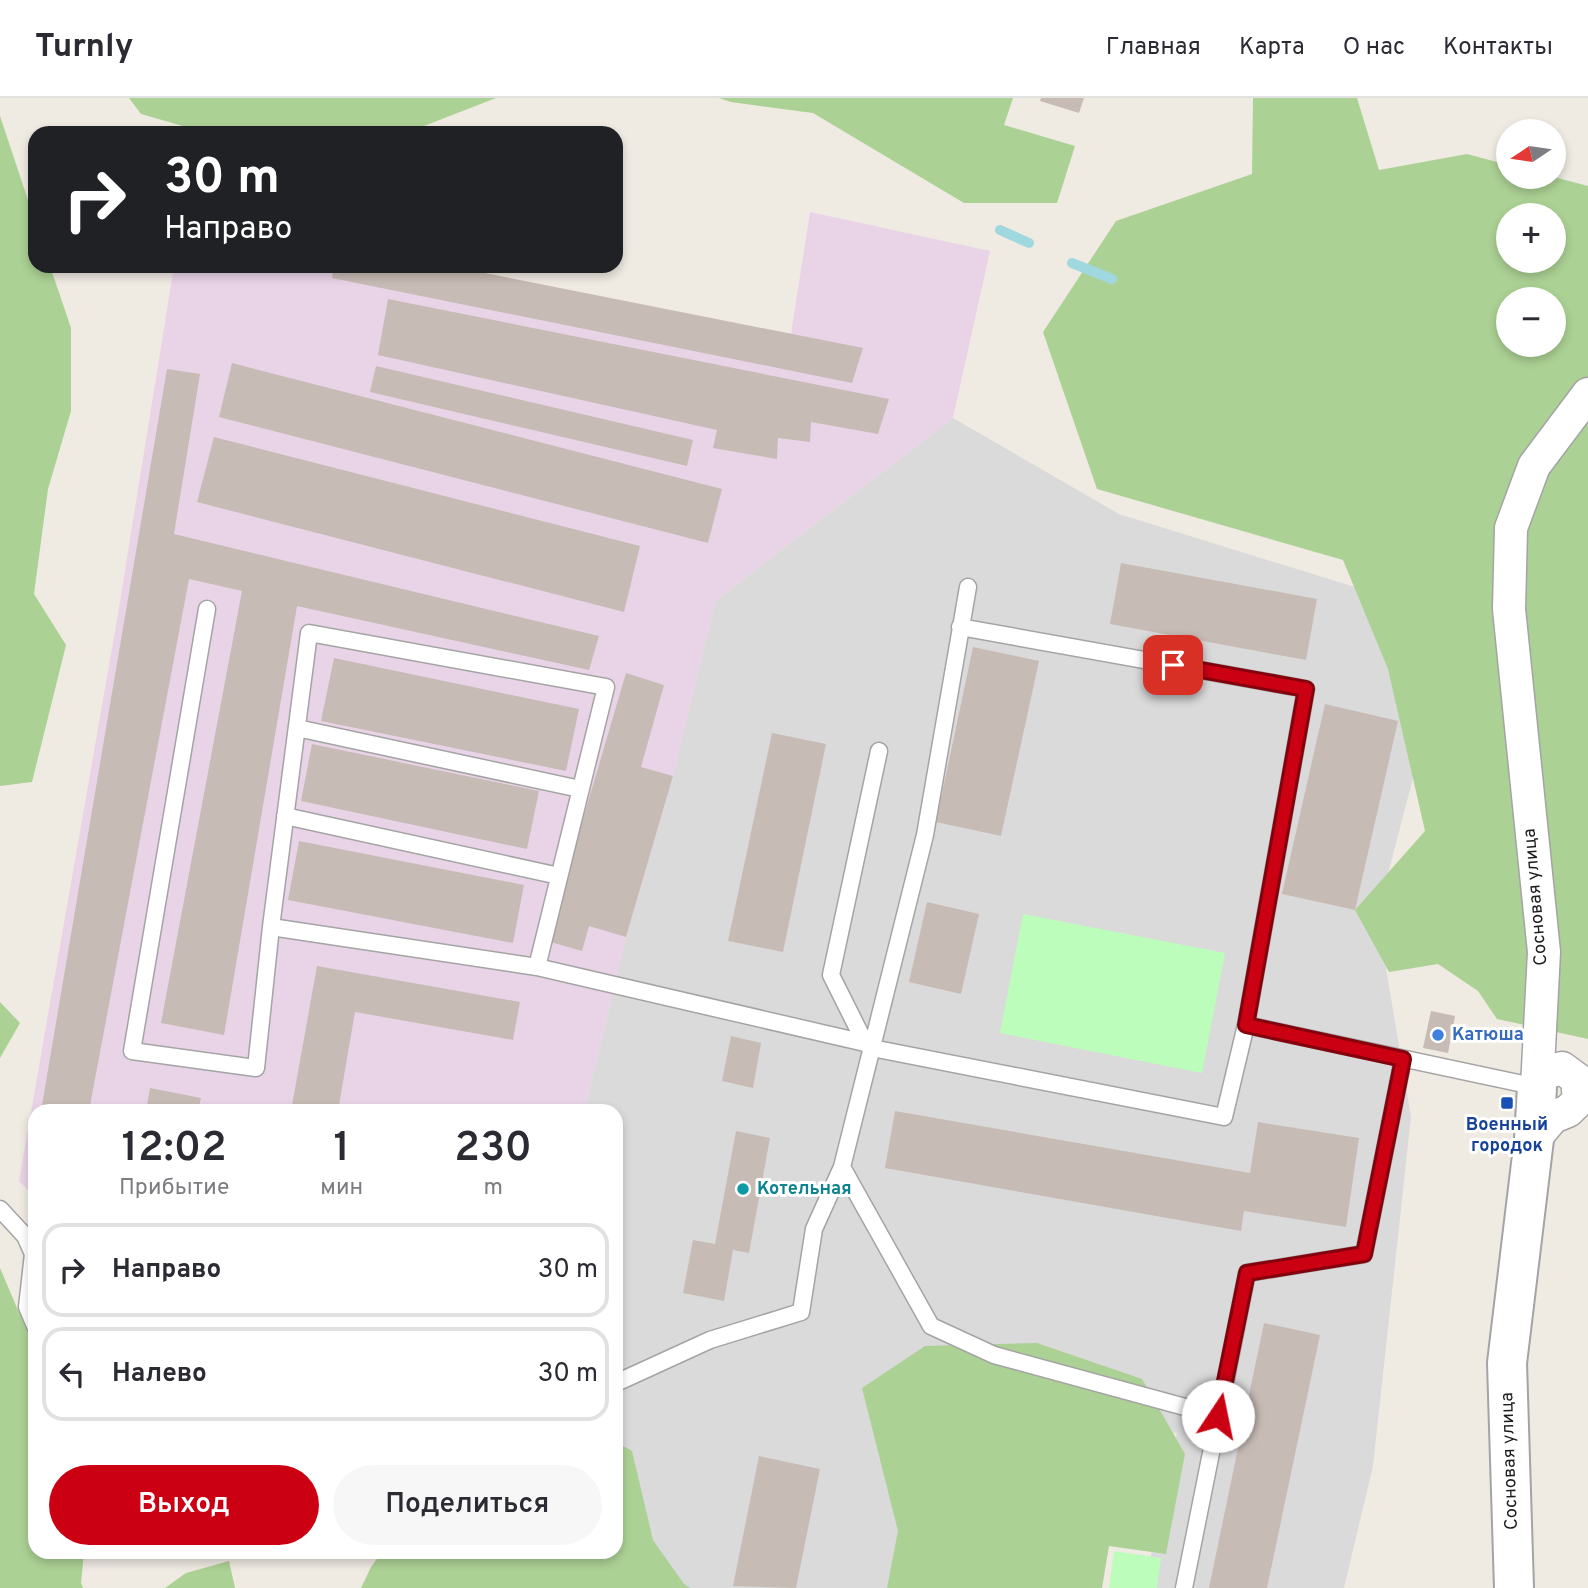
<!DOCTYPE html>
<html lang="ru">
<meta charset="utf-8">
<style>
:root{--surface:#fff;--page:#f7f7f7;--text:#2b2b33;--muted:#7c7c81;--line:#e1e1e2;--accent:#cb0013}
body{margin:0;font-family:Overpass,sans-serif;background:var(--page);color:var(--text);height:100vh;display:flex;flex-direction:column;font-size:26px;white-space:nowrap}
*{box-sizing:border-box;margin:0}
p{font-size:23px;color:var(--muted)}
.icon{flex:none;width:38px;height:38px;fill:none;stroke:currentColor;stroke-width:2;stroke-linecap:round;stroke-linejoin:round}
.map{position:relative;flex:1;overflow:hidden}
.panel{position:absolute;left:28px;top:1006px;width:595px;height:455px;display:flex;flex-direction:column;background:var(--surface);border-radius:21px;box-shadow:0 4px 10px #0003}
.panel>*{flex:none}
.guide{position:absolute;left:28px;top:28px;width:595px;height:147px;border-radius:21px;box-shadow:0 4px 10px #0003;background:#202124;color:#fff;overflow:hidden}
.needle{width:46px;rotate:257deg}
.buttons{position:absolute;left:1496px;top:21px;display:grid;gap:14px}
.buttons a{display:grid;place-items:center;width:70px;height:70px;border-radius:50%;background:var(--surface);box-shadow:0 4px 10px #0003;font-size:35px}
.pin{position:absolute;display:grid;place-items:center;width:60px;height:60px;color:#fff;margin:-30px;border-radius:14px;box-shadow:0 4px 10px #0006}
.me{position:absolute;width:77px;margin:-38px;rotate:11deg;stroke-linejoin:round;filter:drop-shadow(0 0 5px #0008)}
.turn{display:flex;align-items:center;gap:24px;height:147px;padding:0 21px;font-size:32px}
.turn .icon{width:91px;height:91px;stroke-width:2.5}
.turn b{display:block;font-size:49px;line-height:60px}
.eta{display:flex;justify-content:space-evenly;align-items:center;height:119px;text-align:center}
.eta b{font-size:42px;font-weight:600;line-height:49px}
.action{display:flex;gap:14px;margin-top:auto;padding:14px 21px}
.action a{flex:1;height:80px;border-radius:42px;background:var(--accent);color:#fff;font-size:28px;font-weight:600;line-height:80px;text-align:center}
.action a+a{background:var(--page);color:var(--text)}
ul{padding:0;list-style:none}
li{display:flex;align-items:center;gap:21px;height:94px;margin:0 14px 10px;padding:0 7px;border:4px solid var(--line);border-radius:21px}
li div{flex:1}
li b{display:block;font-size:26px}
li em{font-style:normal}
header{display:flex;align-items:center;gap:42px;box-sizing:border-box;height:98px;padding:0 35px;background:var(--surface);border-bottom:2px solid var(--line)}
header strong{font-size:33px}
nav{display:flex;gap:38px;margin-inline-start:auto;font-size:24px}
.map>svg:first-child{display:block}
.residential{fill:#dbdada}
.industrial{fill:#e9d4e7}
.forest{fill:#acd194;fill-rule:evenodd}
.park{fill:#bdfdbc}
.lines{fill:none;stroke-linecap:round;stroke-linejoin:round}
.stream{stroke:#a0d8e0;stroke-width:10}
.building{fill:#c7bbb5}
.service-casing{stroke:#a4a4a4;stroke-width:19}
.minor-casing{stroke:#a4a4a4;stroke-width:35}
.tertiary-casing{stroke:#a4a4a4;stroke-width:42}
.service{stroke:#fff;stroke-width:16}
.minor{stroke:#fff;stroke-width:32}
.tertiary{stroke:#fff;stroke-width:38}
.route-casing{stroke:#84000c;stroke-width:18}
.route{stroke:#cb0013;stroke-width:12}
.shop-dot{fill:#3f7fe0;stroke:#fff;stroke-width:2.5}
.transit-dot{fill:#1a4fb4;stroke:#fff;stroke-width:2.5}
.culture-dot{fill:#0f9aa8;stroke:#fff;stroke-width:2.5}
.labels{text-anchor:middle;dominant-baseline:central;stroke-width:6;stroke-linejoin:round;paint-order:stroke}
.street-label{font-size:18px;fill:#1d1d1d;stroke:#fff}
.shop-label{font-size:18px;font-weight:bold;fill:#366cbe;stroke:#fff;text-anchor:start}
.transit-label{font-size:18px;font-weight:bold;fill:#164399;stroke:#fff}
.culture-label{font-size:18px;font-weight:bold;fill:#0d838f;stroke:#fff;text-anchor:start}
</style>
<header>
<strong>Turnly</strong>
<nav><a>Главная</a><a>Карта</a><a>О нас</a><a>Контакты</a></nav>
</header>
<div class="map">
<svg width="1588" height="1490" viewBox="0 0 1588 1490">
<rect width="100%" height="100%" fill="#efeae2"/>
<path class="residential" d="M 953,320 L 1119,416 L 1387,499 L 1422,646 L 1377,817 L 1411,1019 L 1373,1368 L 1344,1490 L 1144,1490 L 1177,1335 L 951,1302 L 921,1490 L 663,1490 L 616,1381 L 616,1013 L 584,1013 L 626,839 L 673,678 L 715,503 Z"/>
<path class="industrial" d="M 810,114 L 990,153 L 953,320 L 715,503 L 673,678 L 626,839 L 584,1013 L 35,1013 L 35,1099 L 19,1083 L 118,516 L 174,168 L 449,168 L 791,236 Z"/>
<path class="forest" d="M 129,0 L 496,0 L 424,28 L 340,35 L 207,35 L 141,16 Z
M 719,0 L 1013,0 L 1004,27 L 1075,48 L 1057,105 L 964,105 L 813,15 L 731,4 Z
M 1253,0 L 1357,0 L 1379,72 L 1467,56 L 1508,67 L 1508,79 L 1554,79 L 1588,88 L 1588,941 L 1497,921 L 1478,893 L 1438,866 L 1389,874 L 1355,812 L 1425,733 L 1388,571 L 1343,462 L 1097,391 L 1043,234 L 1116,123 L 1252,76 ZM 1508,117 L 1554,117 L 1554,163 L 1508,163 ZM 1508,201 L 1554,201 L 1554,247 L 1508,247 Z
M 0,18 L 35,123 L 35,168 L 50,168 L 71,230 L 71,313 L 48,391 L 34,496 L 66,547 L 32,684 L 0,688 Z
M 0,904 L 20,925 L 0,960 Z
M 0,1170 L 20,1217 L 35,1235 L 35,1454 L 84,1454 L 81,1485 L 83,1490 L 0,1490 Z
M 1037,1245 L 1142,1281 L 1185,1356 L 1166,1456 L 1109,1448 L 1102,1490 L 887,1490 L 898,1433 L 862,1290 L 925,1248 Z
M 616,1344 L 632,1353 L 653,1442 L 684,1486 L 690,1490 L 361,1490 L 371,1469 L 382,1454 L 616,1454 Z
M 229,1463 L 235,1490 L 165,1490 L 186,1475 Z"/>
<path class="park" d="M 1023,816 L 1225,855 L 1202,975 L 1000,935 Z
M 1114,1453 L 1161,1460 L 1157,1490 L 1109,1490 Z"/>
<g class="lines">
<path class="stream" d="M 1000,132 L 1029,145
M 1072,165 L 1112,181"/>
</g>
<path class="building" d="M 1041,0 L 1084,0 L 1079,15 L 1040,3 Z
M 334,168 L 449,168 L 863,250 L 852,285 L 332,180 Z
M 388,201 L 889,301 L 878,336 L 811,324 L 810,344 L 778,340 L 777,361 L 713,350 L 717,332 L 378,257 Z
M 232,265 L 722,391 L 708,445 L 219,319 Z
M 376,268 L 693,342 L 687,368 L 370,294 Z
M 167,271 L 200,276 L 174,436 L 599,538 L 589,572 L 297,508 L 224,937 L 161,925 L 242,493 L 189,481 L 89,1013 L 41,1013 Z
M 214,339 L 640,448 L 624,514 L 197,404 Z
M 1121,465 L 1317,501 L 1306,562 L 1110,526 Z
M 973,549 L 1039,563 L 1001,738 L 936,724 Z
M 334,560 L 579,611 L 566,673 L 321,623 Z
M 626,575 L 664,587 L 641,669 L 673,678 L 626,839 L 589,828 L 582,853 L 547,843 Z
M 1325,606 L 1398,623 L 1355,812 L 1282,796 Z
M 772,635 L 826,646 L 783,854 L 728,843 Z
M 312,646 L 539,693 L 527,751 L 301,703 Z
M 299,743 L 524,787 L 513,845 L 288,802 Z
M 927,804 L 979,816 L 961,896 L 909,884 Z
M 317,868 L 520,904 L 513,942 L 355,914 L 338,1013 L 291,1013 Z
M 1431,913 L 1455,918 L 1448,955 L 1423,950 Z
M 731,938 L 761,945 L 753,990 L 722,983 Z
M 150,990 L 201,1000 L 198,1013 L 146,1013 Z
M 895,1013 L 1250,1075 L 1258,1024 L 1359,1040 L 1346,1129 L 1244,1113 L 1241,1133 L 885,1070 Z
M 736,1033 L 770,1040 L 749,1155 L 733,1152 L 724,1203 L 683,1195 L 693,1142 L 715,1146 Z
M 1264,1225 L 1320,1237 L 1267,1490 L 1209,1490 Z
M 759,1358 L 820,1371 L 796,1490 L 733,1488 Z"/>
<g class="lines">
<defs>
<path id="service" d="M 968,489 L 925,737 L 842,1069 L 931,1228 L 994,1257 L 1218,1318
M 207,511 L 132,953 L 256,970 L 271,829
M 960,529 L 1306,591 L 1246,927
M 297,630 L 580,691
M 285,718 L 559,778
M 537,869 L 606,589 L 309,535 L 271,829 L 537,869 L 865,945 L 872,950 L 1224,1019 L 1246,927 L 1537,989
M 865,945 L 831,877 L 879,653
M 0,1111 L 25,1138 L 33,1156 L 27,1209 L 35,1228
M 616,1285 L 710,1242 L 801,1214 L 814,1131 L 842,1069
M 1184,1490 L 1247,1175 L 1364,1156 L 1403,961"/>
<path id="minor" d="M 1537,989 L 1544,854 L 1509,511 L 1511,430 L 1534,368 L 1588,296
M 1534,1041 L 1553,1019 L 1568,1013 L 1579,1002 L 1577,981 L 1562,970 L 1544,975 L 1537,989"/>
<path id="tertiary" d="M 1514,1490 L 1507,1265 L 1534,1041 L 1537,989"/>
</defs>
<use href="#service" class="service-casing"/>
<use href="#minor" class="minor-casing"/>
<use href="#tertiary" class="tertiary-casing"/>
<use href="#service" class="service"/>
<use href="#minor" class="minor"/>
<use href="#tertiary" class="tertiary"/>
</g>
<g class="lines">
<defs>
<path id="route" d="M 1173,567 L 1306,591 L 1246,927 L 1403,961 L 1364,1156 L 1247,1175 L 1218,1318"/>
</defs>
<use href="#route" class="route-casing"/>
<use href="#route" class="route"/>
</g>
<circle class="shop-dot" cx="1438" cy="937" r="7"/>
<rect class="transit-dot" x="1500" y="998" width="14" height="14" rx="3.5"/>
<circle class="culture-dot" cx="743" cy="1091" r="7"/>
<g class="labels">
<g class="street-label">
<text transform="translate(1536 799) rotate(-95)">Сосновая улица</text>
<text transform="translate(1510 1363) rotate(-92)">Сосновая улица</text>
</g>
<g class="shop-label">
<text x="1452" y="937">Катюша</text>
</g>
<g class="transit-label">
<text x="1507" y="1027">Военный<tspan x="1507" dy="21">городок</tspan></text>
</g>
<g class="culture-label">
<text x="757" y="1091">Котельная</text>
</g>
</g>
</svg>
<div class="buttons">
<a><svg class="needle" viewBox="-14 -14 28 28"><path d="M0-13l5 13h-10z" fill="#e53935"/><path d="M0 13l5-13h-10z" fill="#7c7c81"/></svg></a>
<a>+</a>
<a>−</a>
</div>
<div class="pin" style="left:1173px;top:567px;background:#d93025"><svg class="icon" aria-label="arrive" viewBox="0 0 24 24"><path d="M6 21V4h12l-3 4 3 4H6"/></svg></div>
<svg class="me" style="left:1218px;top:1318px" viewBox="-20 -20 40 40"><circle r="19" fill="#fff"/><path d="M0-13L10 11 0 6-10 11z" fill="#cb0013"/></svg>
<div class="guide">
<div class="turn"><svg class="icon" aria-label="right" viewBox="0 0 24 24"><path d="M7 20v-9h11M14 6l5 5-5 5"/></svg><div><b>30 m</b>Направо</div></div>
</div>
<section class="panel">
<div class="eta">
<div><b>12:02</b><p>Прибытие</p></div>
<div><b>1</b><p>мин</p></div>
<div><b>230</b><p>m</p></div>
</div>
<ul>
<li><svg class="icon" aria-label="right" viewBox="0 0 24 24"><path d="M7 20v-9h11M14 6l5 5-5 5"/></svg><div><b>Направо</b></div><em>30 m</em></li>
<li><svg class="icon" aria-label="left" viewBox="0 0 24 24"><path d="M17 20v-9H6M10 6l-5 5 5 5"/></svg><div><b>Налево</b></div><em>30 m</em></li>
</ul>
<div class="action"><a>Выход</a><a>Поделиться</a></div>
</section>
</div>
